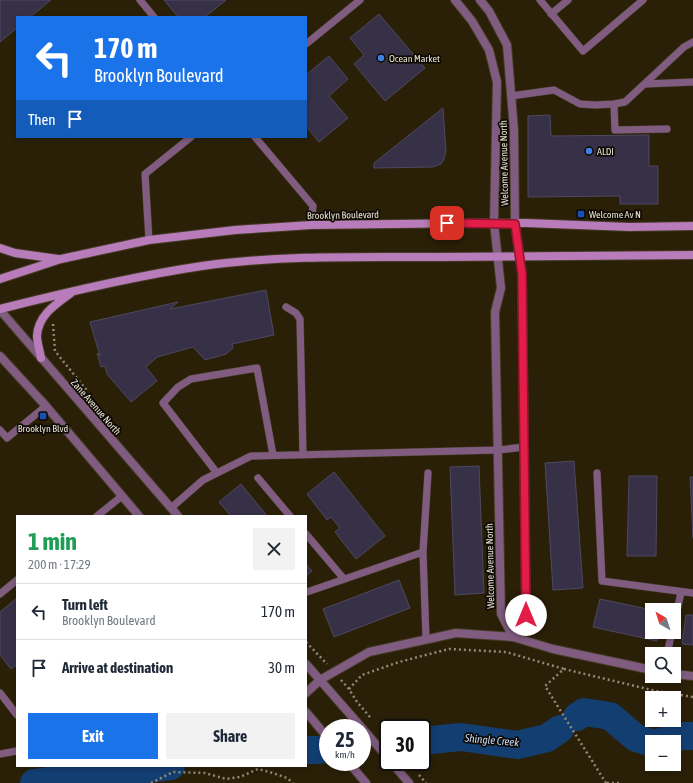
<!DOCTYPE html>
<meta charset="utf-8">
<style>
:root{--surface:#fff;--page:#f2f2f3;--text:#1f2937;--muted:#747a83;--line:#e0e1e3;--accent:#1a73e8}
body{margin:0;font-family:"Asap Condensed",sans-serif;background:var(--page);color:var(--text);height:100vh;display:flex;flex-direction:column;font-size:15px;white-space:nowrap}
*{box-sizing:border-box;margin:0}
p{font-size:13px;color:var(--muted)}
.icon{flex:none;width:22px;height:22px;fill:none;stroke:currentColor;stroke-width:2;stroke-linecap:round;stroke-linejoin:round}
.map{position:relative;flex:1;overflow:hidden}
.panel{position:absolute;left:16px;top:515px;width:291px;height:252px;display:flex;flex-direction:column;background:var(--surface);border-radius:0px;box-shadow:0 2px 6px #0003}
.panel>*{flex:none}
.top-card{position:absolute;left:16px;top:16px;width:291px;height:122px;border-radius:0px;box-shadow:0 2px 6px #0003;background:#1a73e8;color:#fff;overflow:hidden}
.needle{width:26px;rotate:321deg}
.tools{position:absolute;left:645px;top:603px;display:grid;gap:8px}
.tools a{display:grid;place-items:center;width:36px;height:36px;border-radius:0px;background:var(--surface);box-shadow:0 2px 6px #0003;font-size:20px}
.speed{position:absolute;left:319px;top:719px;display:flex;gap:8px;font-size:20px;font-weight:700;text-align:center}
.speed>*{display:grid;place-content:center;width:52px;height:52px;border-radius:50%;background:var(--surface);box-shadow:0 2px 6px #0003;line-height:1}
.speed small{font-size:10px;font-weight:400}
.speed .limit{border:2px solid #111;border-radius:6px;background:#fff;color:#111}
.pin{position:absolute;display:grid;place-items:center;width:34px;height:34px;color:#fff;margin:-17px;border-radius:8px;box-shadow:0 2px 6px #0006}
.me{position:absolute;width:44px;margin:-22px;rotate:0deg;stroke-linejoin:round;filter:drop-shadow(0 0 3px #0008)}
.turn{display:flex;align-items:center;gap:14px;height:84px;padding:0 12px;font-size:18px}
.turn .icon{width:52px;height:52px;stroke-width:2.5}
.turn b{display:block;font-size:28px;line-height:34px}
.then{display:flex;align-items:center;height:38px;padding:0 12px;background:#0003;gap:8px;font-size:15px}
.round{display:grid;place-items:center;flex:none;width:42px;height:42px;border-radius:0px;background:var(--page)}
.headline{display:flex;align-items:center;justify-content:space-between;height:68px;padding:0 12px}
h1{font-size:24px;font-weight:700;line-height:30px;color:#1e9e55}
.action{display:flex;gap:8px;margin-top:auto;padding:8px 12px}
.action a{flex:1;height:46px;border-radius:0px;background:var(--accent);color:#fff;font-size:16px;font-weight:700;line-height:46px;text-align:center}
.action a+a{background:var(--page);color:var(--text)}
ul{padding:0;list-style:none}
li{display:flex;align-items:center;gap:12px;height:56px;padding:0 12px;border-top:1px solid var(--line)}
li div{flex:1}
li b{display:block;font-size:15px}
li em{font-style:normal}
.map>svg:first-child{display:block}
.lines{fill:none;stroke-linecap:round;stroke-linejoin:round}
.river{stroke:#133e72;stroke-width:28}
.building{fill:#373148;stroke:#4e4860}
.service-casing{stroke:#453b24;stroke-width:8}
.minor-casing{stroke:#453b24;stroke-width:10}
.tertiary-casing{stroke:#453b24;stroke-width:10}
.secondary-casing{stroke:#453b24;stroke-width:10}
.path{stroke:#928977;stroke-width:2.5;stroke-dasharray:2 3;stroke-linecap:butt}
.service{stroke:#805c81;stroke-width:7}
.minor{stroke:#805c81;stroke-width:8}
.tertiary{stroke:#805c81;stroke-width:8}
.secondary{stroke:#b77cb9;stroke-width:8}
.route-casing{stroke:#92132f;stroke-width:10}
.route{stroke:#e11d48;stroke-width:7}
.shop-dot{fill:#3f7fe0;stroke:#0e0a03;stroke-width:1.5}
.transit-dot{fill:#1a4fb4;stroke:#0e0a03;stroke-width:1.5}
.labels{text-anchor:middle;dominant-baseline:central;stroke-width:3.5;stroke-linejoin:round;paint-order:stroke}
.poi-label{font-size:10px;fill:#e8e1d3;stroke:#0e0a03;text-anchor:start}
.street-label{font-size:10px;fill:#e8e1d3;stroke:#0e0a03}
.water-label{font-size:11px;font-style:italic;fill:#c3dcfc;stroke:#0e0a03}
</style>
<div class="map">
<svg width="693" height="783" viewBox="0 0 693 783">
<rect width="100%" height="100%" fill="#2a2008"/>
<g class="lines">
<path class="river" d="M 577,717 L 584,712 L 610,716 L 636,738 L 652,743
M 422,741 L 461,737 L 517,745 L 547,738 L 560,729
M 660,742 L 684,736 L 693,736
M 306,750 L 319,750
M 34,783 L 171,766"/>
</g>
<path class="building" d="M 0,0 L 51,0 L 30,17 L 17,17 L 17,28 L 0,42 Z
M 164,0 L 226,0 L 205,17 L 178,17 Z
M 379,14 L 425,68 L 385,101 L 354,64 L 364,55 L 350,38 Z
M 329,56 L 348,79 L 329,96 L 348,118 L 319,142 L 306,126 L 306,75 Z
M 443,108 L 446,151 L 444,159 L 441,164 L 433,167 L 374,168 L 374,163 Z
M 550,115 L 551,136 L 649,135 L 649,166 L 658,166 L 658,204 L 620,204 L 620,196 L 528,197 L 528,116 Z
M 266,290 L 274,335 L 232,344 L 233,348 L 226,354 L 205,360 L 193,347 L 157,357 L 146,367 L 157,381 L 131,402 L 107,374 L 105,366 L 101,367 L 97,353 L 100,356 L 90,322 L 178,302 L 170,309 Z
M 574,461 L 583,588 L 553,590 L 545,463 Z
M 479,466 L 484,593 L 455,595 L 450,467 Z
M 334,472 L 385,536 L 356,559 L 335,532 L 340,528 L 331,517 L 327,520 L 307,494 Z
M 629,476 L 657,476 L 656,556 L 627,556 Z
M 690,477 L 693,477 L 693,538 Z
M 241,484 L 267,516 L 231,516 L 219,502 Z
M 306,564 L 312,571 L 306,576 Z
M 399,580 L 410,608 L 334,637 L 323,609 Z
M 17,598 L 17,665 L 11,669 L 0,655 L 0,612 Z
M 600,599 L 652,610 L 652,632 L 659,632 L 657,641 L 593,627 Z
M 686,615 L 693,615 L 693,645 L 682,644 Z"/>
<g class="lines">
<defs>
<path id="service" d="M 140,0 L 154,17
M 540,0 L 583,51 L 643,0
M 551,14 L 568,0
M 306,44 L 360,0
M 645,84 L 693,82
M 511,96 L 554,90 L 580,104 L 595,105 L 614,104 L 625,102 L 684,47 L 693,42
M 614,104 L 615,130 L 667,129
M 255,137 L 313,206 L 311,225
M 149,240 L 145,174 L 191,137
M 286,307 L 296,313 L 300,319 L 303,455
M 0,430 L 7,438 L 46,406
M 217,473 L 163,403 L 178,387 L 191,379 L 257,368 L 273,455
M 597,473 L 602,581 L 693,593
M 258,478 L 290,516
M 171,508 L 203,480 L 251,456 L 498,450 L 525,447
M 97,516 L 122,496
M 306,534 L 344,579
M 307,592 L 423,552
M 0,594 L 17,580
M 674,623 L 681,593
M 426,639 L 423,552 L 428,473
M 667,654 L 672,632
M 0,693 L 17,715
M 0,754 L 17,751"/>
<path id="minor" d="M 455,0 L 472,21 L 489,50 L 497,82 L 494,223 L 501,288 L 495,312 L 501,614 L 513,637
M 480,0 L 489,11 L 507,45 L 514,130 L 515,224 L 522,274 L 526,615 L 513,637
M 674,674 L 693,676
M 306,693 L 320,680 L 369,652 L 456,633 L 513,637 L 553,649 L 652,670"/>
<path id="tertiary" d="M 0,310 L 178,516
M 0,356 L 46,406 L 139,516
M 306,664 L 362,728
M 306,712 L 328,738
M 362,728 L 388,758
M 348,762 L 366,783
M 391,762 L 409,783"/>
<path id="secondary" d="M 0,248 L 15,253 L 58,259
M 0,279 L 61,259 L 149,240 L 235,230 L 311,225 L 478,223 L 526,223 L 630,227 L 693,226
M 0,309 C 67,292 134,276 202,266 C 281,255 361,257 440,257 C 525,257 609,255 693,255
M 41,358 C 40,351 37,343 37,336 C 38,315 56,304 71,293"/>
</defs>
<use href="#service" class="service-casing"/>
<use href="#minor" class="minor-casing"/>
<use href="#tertiary" class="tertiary-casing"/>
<use href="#secondary" class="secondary-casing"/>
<path class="path" d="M 53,324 L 55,351 L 88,392
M 306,642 L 327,664
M 341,680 L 349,689
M 370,717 L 357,702 L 349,689 L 362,675 L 399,662 L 449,649 L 506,652 L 564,669
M 419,775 L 426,783
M 151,783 L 173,772 L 205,773 L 226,779 L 240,777 L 258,769 L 273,773 L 287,778 L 293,783
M 606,783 L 545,686 L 564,669 L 656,691 L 693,697
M 607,783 L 621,783"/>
<use href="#service" class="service"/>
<use href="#minor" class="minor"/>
<use href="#tertiary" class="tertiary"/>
<use href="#secondary" class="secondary"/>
</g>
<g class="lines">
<defs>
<path id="route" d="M 447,223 L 515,224 L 522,274 L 526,615"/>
</defs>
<use href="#route" class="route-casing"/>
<use href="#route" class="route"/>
</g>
<g class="shop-dot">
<circle cx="381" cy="58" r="4"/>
<circle cx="589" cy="151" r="4"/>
</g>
<g class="transit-dot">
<rect x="577" y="210" width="8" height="8" rx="2"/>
<rect x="39" y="412" width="8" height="8" rx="2"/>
</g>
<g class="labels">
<g class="poi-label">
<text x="389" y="58">Ocean Market</text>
<text x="597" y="151">ALDI</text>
<text x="589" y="214">Welcome Av N</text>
<text x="43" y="428" text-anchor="middle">Brooklyn Blvd</text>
</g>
<g class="street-label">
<text transform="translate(504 163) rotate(-91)">Welcome Avenue North</text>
<text transform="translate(343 215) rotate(-1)">Brooklyn Boulevard</text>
<text transform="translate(96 407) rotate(49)">Zane Avenue North</text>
<text transform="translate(490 566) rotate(-91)">Welcome Avenue North</text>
</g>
<g class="water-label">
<text transform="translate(492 740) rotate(5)">Shingle Creek</text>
</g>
</g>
</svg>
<div class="tools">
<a><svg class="needle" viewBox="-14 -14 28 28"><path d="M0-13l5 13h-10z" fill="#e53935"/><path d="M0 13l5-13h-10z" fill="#747a83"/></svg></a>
<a><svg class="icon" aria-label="search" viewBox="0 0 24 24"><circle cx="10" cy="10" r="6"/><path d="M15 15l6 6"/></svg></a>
<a>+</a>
<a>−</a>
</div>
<div class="speed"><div>25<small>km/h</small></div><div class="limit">30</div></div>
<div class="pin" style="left:447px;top:223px;background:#d93025"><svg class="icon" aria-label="arrive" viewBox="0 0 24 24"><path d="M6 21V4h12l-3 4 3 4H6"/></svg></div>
<svg class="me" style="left:526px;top:615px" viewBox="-20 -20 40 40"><circle r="19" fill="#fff"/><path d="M0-13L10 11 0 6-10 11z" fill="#e11d48"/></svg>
<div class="top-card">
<div class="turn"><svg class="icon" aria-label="left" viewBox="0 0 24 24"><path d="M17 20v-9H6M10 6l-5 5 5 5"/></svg><div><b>170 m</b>Brooklyn Boulevard</div></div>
<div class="then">Then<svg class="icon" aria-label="arrive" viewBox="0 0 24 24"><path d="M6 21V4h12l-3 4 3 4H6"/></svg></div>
</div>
<section class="panel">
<div class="headline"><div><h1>1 min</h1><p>200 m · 17:29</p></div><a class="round"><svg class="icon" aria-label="close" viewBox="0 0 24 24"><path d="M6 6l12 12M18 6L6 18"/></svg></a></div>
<ul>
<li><svg class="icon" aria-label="left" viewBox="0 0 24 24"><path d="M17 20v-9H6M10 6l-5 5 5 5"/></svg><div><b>Turn left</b><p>Brooklyn Boulevard</p></div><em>170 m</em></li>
<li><svg class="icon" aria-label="arrive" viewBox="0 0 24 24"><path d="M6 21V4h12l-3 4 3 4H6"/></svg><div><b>Arrive at destination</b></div><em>30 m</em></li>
</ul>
<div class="action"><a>Exit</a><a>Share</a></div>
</section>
</div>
